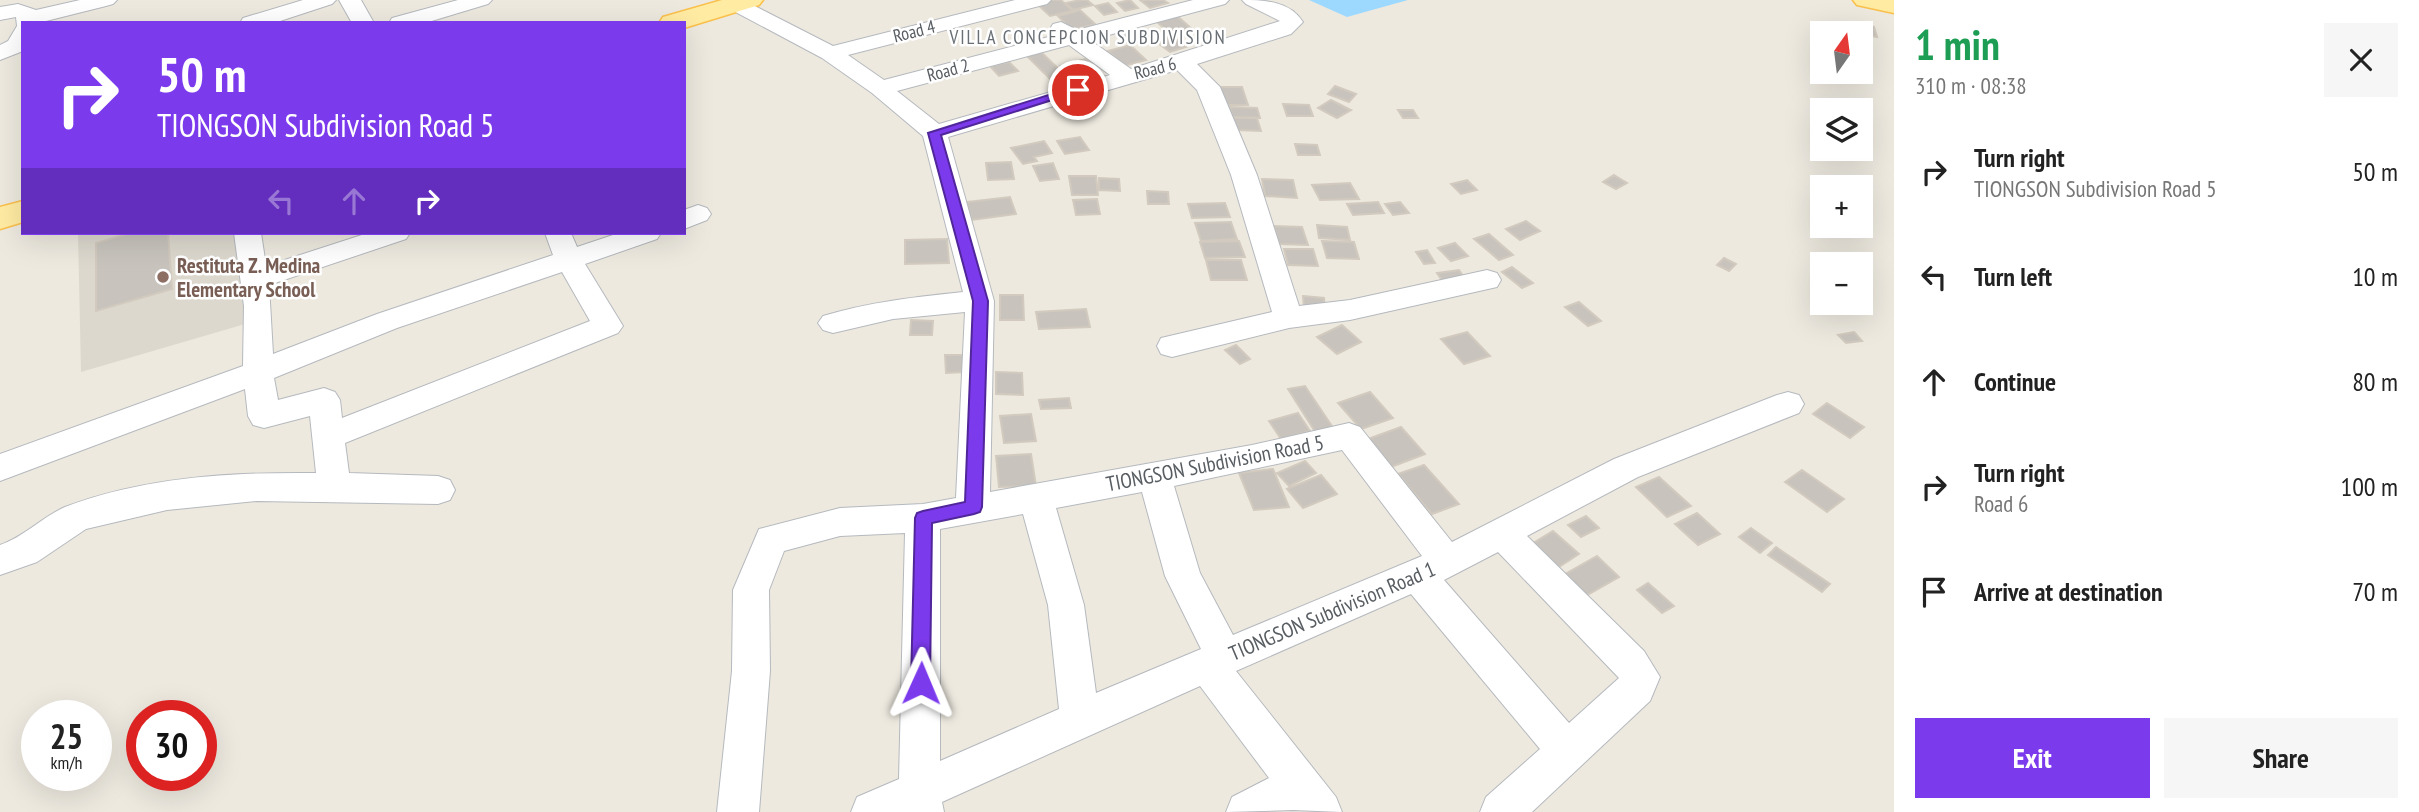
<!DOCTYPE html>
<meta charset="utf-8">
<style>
:root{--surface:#fff;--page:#f6f6f6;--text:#222;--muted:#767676;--accent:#7c3aed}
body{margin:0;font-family:"PT Sans Narrow",sans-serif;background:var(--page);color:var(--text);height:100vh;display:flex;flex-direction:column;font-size:26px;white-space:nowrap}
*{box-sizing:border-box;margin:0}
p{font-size:23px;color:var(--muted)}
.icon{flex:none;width:38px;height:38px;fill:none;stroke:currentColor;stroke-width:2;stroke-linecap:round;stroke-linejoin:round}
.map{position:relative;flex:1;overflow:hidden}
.drawer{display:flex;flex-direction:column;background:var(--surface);width:525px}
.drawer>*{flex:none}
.top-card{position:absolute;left:21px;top:21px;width:665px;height:214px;border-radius:0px;box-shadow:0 7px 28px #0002;background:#7c3aed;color:#fff;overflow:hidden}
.needle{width:46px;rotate:14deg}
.fabs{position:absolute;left:1810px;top:21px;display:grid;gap:14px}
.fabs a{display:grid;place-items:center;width:63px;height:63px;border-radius:0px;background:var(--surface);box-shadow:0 7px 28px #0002;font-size:35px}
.speed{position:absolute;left:21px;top:700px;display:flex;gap:14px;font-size:35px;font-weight:700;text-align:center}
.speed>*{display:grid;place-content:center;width:91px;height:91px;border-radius:50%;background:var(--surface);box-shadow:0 7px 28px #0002;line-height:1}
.speed small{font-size:18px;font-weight:400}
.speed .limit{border:10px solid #d22;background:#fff;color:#111}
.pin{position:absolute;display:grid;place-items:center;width:60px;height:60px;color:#fff;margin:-30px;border:4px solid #fff;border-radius:50%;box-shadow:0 2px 7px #0007}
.me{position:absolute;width:77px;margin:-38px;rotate:1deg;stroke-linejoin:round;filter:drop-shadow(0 0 5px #0008)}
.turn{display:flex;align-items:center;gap:24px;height:147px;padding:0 21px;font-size:32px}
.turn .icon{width:91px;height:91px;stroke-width:2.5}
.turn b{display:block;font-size:49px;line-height:60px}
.lanes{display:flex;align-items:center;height:66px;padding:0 21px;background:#0003;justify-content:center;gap:35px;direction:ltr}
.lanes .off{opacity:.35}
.round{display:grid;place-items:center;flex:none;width:74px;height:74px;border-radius:0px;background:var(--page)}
.head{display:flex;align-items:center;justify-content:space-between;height:119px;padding:0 21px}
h1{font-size:42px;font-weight:600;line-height:52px;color:#1e9e55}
.primary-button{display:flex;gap:14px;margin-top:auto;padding:14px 21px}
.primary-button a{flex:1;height:80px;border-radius:0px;background:var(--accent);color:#fff;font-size:28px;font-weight:600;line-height:80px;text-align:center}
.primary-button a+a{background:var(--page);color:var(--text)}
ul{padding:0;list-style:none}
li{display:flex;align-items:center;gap:21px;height:105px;padding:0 21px}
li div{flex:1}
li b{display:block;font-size:26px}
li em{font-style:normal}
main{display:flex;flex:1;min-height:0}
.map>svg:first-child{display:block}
.education{fill:#dcd8ce}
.water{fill:#9dd9ff}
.building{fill:#c8c4bd;stroke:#d2cabe;stroke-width:2}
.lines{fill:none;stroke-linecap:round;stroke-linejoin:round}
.minor-casing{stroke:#b5b9be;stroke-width:2}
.major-casing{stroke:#fac04c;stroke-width:3}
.minor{fill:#fff;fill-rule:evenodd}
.major{fill:#ffeba2;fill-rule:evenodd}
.route{fill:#7c3aed;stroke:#51269a;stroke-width:2}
.education-dot{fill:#8d6e63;stroke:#fff;stroke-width:2.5}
.labels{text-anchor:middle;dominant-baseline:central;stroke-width:5;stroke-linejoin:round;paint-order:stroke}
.far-street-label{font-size:18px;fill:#585d62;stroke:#fff}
.far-neighbourhood-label{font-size:19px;letter-spacing:2px;fill:#696f74;stroke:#fff}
.education-label{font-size:21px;font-weight:bold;fill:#785e54;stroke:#fff;text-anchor:start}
.street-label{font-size:21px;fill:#585d62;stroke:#fff}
</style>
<main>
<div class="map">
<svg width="1894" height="812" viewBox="0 0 1894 812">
<rect width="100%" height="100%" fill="#ede9df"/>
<path class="education" d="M 78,233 L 241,233 L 252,322 L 81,372 Z"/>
<path class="water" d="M 1309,0 L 1408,0 L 1347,17 Z"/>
<path class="building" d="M 1044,0 L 1061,0 L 1073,11 L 1050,16 L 1035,2 Z
M 1080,0 L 1087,0 L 1093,5 L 1073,10 L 1066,3 Z
M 1130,0 L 1138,8 L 1125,11 L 1117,3 Z
M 1140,0 L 1163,0 L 1168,3 L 1150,8 Z
M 1108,3 L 1117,12 L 1104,15 L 1095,6 Z
M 1080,10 L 1095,24 L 1072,30 L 1058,16 Z
M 1176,15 L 1192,29 L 1170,34 L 1155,20 Z
M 1846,22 L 1874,27 L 1877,37 L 1849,32 Z
M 1136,24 L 1151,39 L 1128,44 L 1114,29 Z
M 1170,35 L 1186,47 L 1170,52 L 1154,40 Z
M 1130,45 L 1146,60 L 1124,66 L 1108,51 Z
M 1040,51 L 1069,79 L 1054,83 L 1025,54 Z
M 1085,59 L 1101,73 L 1076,80 L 1061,66 Z
M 1009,62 L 1018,71 L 999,76 L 990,66 Z
M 1335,86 L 1356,94 L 1349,102 L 1328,94 Z
M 1212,87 L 1242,87 L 1248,105 L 1217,105 Z
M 1331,100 L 1351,110 L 1337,118 L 1318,108 Z
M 1283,104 L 1309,105 L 1313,116 L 1287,116 Z
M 1230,107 L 1257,108 L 1260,118 L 1232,117 Z
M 1398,110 L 1413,110 L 1418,118 L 1403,118 Z
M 1233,118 L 1257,118 L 1261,131 L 1237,130 Z
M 1080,137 L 1089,150 L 1065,154 L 1057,141 Z
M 1044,141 L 1052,153 L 1034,157 L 1037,161 L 1023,164 L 1011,148 Z
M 1295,144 L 1317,145 L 1320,155 L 1298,155 Z
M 1011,162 L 1014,179 L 988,180 L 986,163 Z
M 1053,163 L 1059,179 L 1040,181 L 1033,166 Z
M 1614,175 L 1627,183 L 1616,189 L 1603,182 Z
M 1069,176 L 1096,176 L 1098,195 L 1072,195 Z
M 1099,178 L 1119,179 L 1120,191 L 1099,190 Z
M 1262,179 L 1293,180 L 1297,198 L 1265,196 Z
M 1467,180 L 1477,190 L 1461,194 L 1451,184 Z
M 1350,183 L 1359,199 L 1320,200 L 1312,185 Z
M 1147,191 L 1168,192 L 1169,204 L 1148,204 Z
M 1010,197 L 1016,214 L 972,220 L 966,202 Z
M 1097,199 L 1100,214 L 1076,215 L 1073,200 Z
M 1378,202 L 1384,213 L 1353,215 L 1347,204 Z
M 1400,202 L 1409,213 L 1393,215 L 1385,204 Z
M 1225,203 L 1230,217 L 1192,218 L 1188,204 Z
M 1526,221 L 1540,231 L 1520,240 L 1506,229 Z
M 1231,222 L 1237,239 L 1201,241 L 1195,223 Z
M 1317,225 L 1347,227 L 1350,240 L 1319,238 Z
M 1274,226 L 1302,227 L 1308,245 L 1279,244 Z
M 131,233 L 168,233 L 172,289 L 96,311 L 96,243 Z
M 1489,234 L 1513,255 L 1499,260 L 1474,239 Z
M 947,239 L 949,263 L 905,264 L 905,240 Z
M 1239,241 L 1245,257 L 1205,258 L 1200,242 Z
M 1322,241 L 1354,242 L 1359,259 L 1327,258 Z
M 1455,243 L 1468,256 L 1451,261 L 1438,248 Z
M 1284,249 L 1313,249 L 1318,266 L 1288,265 Z
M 1427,250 L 1435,263 L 1424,264 L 1416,252 Z
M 1724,258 L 1736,264 L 1729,271 L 1717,265 Z
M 1206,260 L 1241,260 L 1247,280 L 1211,280 Z
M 1512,267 L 1533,283 L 1522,288 L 1502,272 Z
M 1459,270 L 1468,283 L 1446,286 L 1437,273 Z
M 1000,295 L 1023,295 L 1024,320 L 1000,320 Z
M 1303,296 L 1324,298 L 1325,310 L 1304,308 Z
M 1579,302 L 1601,321 L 1588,326 L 1565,307 Z
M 1086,309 L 1090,327 L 1039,329 L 1036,312 Z
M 911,320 L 933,321 L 932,335 L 910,335 Z
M 1342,325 L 1361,342 L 1337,354 L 1317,337 Z
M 1467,332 L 1490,356 L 1464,364 L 1441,339 Z
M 1854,332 L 1862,341 L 1846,343 L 1838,335 Z
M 1236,345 L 1250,359 L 1240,364 L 1225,350 Z
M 945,355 L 964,355 L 965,372 L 946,373 Z
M 996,372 L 1022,373 L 1023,395 L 996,394 Z
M 1305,386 L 1334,429 L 1316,433 L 1288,389 Z
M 1370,392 L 1393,418 L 1361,429 L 1338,403 Z
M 1069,398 L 1071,408 L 1041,409 L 1039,400 Z
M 1827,403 L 1864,427 L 1850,438 L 1813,414 Z
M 1298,413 L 1310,431 L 1281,439 L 1269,421 Z
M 1031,414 L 1036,441 L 1004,443 L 1000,416 Z
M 1401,427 L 1425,454 L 1391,467 L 1368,439 Z
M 1031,454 L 1036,486 L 999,487 L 996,456 Z
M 1305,461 L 1316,473 L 1289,486 L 1277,473 Z
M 1424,465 L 1459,504 L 1432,514 L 1398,474 Z
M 1273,469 L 1289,507 L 1254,510 L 1239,473 Z
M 1802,470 L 1844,499 L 1827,512 L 1785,482 Z
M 1321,475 L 1337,494 L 1303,508 L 1287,489 Z
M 1659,477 L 1691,506 L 1667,517 L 1636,487 Z
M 1697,513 L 1720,534 L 1698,545 L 1675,524 Z
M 1586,516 L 1599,528 L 1581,537 L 1568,525 Z
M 1751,528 L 1772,543 L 1760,553 L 1739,537 Z
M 1553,531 L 1579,554 L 1556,569 L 1530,545 Z
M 1776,547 L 1830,584 L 1822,592 L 1768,555 Z
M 1597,556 L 1619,577 L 1582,598 L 1560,577 Z
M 1648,583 L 1674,606 L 1662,613 L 1637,590 Z"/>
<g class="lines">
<defs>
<path id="minor" d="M 80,0 L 117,0 L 113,4 L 106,6 L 38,23 L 23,23 L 23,51 L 0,60 L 0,45 L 8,41 L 17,26 L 16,17 L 0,20 L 0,7 L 18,4 L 36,10 Z
M 303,0 L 336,0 L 332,4 L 274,23 L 240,23 L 243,18 Z
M 339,0 L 361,0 L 374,23 L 352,23 Z
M 458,0 L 492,0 L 488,4 L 425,23 L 389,23 L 392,18 Z
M 727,0 L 743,0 L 833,46 L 1015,0 L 1051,0 L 1047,4 L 848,55 L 884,80 L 1056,35 L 1050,29 L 1053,24 L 1061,22 L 1077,30 L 1193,0 L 1229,0 L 1225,4 L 1090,40 L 1131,69 L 1280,21 L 1246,4 L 1242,0 C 1265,0 1290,1 1303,22 L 1291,34 L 1197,64 L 1220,87 L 1257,175 L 1299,306 L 1350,300 L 1487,270 L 1497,273 L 1501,280 L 1497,287 L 1350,320 L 1289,328 L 1172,357 L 1161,354 L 1157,346 L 1161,338 L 1272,312 L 1231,175 L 1197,90 L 1177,70 L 948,137 L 994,301 L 990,492 L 1252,445 L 1349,423 L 1360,427 L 1452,542 L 1614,459 L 1777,395 L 1788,392 L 1799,395 L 1804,404 L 1799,413 L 1638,477 L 1527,536 L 1644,651 L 1660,677 L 1650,701 L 1532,812 L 1480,812 L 1486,797 L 1540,749 L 1411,594 L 1236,671 L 1336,797 L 1342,812 L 1293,810 L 1226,812 L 1232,797 L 1269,778 L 1200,686 L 942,802 L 944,812 L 851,812 L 857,797 L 899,779 L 905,533 L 840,536 L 784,551 L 769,590 L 770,671 L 759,812 L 717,812 L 732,671 L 733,590 L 759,529 L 840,508 L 923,504 L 956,498 L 965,312 L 893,319 L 833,333 L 823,330 L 818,323 L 823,316 C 869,302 915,297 963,292 L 923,136 L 872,93 L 822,58 L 728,8 L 724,4 ZM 1069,45 L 1110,75 L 939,124 L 897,91 ZM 1342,450 L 1422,556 L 1233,635 L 1200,573 L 1174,486 ZM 1142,492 L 1165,576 L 1201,649 L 1096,693 L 1084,605 L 1056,508 ZM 1023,514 L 1048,605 L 1059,709 L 940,761 L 940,529 ZM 1498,552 L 1619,678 L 1569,723 L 1444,580 Z
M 698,205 L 707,208 L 711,214 L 707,220 L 684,229 L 684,210 Z
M 234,233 L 261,233 L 266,266 L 368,233 L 410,233 L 406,239 L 269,285 L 273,354 L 377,314 L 553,255 L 545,233 L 571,233 L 577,247 L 619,233 L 661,233 L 657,239 L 585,264 L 623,326 L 618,333 L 345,443 L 349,473 L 438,476 L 450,480 L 455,490 L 450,500 L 438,504 L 257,501 L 167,510 L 86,529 L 37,562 L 0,575 L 0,545 C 24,537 42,517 65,507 C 144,477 232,472 316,473 L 310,416 L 264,428 L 253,425 L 248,416 L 245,389 L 0,481 L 0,454 L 243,366 L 244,306 ZM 562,272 L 590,321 L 342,418 L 340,400 L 335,392 L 324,388 L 278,400 L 274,378 L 397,328 Z"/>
<path id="major" d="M 722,0 L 763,0 L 759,5 L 684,28 L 684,23 L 659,23 L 663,17 Z
M 1853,0 L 1894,0 L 1894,13 L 1857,5 Z
M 23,201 L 23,222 L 0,229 L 0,207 Z"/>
</defs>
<use href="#minor" class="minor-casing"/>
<use href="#major" class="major-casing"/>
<use href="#minor" class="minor"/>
<use href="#major" class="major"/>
</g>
<path class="route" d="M 1074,87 L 1084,90 L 941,135 L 988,301 L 982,507 L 980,512 L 974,514 L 932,523 L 930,683 L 928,690 L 921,692 L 914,690 L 911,683 L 915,518 L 917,513 L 923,511 L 965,502 L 973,301 L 928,133 Z"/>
<circle class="education-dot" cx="163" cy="277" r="7"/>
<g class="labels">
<g class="far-street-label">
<text transform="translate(914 31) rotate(-14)">Road 4</text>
<text transform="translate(1155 68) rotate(-14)">Road 6</text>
<text transform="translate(948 70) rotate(-15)">Road 2</text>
</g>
<g class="far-neighbourhood-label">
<text x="1088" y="37">VILLA CONCEPCION SUBDIVISION</text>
</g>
<g class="education-label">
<text x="177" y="265">Restituta Z. Medina<tspan x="177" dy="24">Elementary School</tspan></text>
</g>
<g class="street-label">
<text transform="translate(1215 463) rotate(-11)">TIONGSON Subdivision Road 5</text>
<text transform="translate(1332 611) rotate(-23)">TIONGSON Subdivision Road 1</text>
</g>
</g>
</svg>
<div class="fabs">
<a><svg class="needle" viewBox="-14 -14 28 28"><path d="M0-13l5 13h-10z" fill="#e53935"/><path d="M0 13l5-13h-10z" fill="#767676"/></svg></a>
<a><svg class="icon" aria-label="layers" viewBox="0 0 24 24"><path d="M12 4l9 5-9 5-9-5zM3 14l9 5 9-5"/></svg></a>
<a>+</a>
<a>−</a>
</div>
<div class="speed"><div>25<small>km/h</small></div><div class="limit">30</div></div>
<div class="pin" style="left:1078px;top:90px;background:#d93025"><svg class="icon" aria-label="arrive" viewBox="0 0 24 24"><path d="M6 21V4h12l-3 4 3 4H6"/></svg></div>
<svg class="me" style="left:921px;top:683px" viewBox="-20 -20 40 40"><path d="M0-17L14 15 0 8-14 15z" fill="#7c3aed" stroke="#fff" stroke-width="4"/></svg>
<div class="top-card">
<div class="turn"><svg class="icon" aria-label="right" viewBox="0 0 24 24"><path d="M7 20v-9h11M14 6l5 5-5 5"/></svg><div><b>50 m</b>TIONGSON Subdivision Road 5</div></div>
<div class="lanes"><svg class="icon off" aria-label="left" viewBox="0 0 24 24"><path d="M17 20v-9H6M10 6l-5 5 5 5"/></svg><svg class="icon off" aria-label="ahead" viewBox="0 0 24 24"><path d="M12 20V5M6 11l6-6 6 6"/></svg><svg class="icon" aria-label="right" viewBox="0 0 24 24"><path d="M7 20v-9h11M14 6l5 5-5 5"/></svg></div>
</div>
</div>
<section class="drawer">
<div class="head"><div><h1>1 min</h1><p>310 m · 08:38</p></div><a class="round"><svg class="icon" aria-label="close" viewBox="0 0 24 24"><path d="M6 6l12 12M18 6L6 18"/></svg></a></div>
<ul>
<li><svg class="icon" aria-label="right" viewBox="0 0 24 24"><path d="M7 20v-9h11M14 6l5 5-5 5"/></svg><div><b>Turn right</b><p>TIONGSON Subdivision Road 5</p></div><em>50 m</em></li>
<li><svg class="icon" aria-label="left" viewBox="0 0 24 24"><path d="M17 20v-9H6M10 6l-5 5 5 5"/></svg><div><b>Turn left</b></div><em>10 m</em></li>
<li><svg class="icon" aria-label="ahead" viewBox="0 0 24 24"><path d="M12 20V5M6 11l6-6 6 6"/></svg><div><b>Continue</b></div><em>80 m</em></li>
<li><svg class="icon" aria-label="right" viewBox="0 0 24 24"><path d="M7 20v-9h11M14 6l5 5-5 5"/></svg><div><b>Turn right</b><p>Road 6</p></div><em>100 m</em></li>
<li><svg class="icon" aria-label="arrive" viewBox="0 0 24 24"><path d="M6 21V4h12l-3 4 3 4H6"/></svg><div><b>Arrive at destination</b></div><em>70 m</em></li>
</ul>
<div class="primary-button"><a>Exit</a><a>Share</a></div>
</section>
</main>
